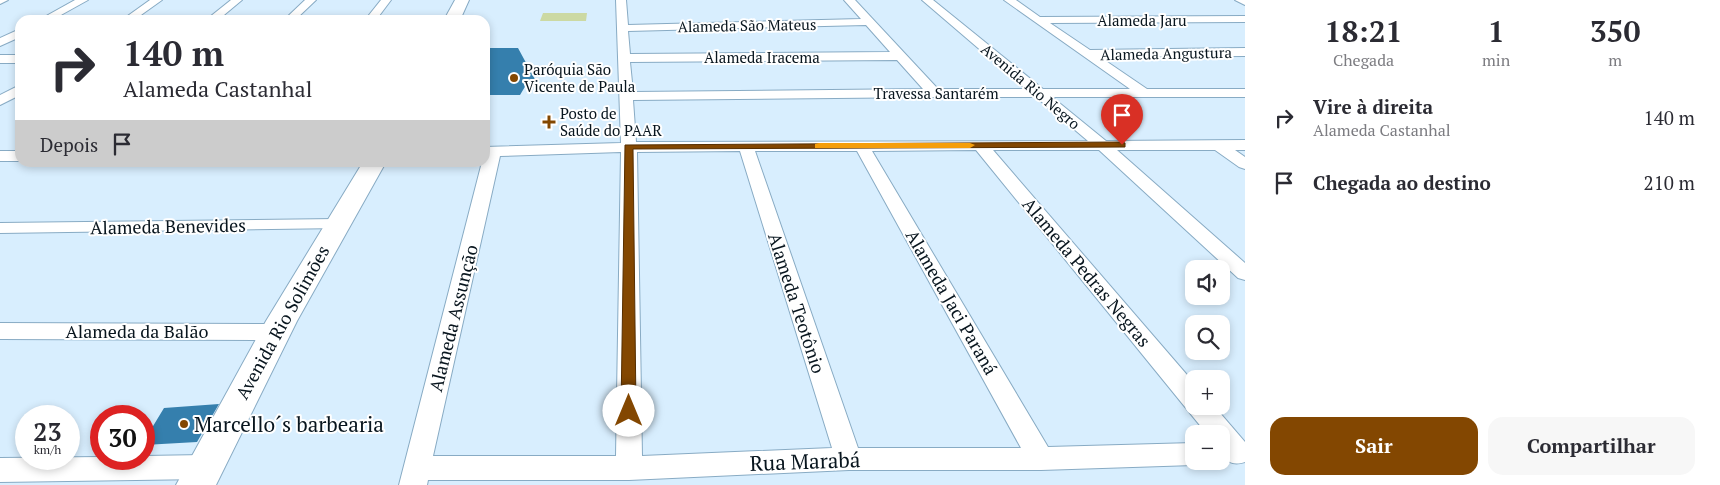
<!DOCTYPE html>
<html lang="pt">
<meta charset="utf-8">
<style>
:root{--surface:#fff;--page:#f7f7f7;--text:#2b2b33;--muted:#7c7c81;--accent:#834701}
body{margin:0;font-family:"PT Serif",serif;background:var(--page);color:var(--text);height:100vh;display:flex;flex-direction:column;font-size:19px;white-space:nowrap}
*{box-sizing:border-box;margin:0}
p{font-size:16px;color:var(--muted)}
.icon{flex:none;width:28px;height:28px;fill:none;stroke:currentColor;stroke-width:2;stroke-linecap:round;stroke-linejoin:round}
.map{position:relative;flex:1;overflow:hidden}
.panel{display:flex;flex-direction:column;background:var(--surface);width:475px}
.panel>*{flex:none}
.guide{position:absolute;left:15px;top:15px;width:475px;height:152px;border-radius:15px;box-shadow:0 2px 8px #0003;background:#fff;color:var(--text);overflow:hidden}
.fabs{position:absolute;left:1185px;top:260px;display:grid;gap:10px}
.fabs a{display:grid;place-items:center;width:45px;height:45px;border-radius:10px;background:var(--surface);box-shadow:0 2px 8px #0003;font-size:25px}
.speed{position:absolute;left:15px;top:405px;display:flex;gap:10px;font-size:25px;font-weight:700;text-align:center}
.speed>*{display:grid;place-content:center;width:65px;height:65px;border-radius:50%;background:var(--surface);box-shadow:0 2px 8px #0003;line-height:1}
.speed small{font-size:12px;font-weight:400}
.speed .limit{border:8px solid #d22;background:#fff;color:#111}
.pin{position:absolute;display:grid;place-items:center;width:42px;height:42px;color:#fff;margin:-51px -21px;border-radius:50% 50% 50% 0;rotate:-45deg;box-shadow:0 0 5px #0007}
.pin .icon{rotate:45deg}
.me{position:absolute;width:55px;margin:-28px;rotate:0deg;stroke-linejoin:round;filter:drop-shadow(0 0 4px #0008)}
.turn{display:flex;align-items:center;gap:18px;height:105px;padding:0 25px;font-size:22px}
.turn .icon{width:65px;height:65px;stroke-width:2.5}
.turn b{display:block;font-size:35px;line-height:42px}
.then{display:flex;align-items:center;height:48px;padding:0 25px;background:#0003;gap:10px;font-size:19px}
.eta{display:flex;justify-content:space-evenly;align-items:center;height:85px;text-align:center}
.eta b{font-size:30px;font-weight:700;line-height:35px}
.button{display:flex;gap:10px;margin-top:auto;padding:10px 25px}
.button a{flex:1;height:58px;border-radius:15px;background:var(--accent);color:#fff;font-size:20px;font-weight:700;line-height:58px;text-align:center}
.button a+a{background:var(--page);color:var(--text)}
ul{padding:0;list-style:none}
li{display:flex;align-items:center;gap:15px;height:65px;padding:0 25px}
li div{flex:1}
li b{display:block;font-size:19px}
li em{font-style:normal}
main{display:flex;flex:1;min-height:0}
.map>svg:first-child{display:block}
.green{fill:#ccd9a3}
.building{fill:#357fad}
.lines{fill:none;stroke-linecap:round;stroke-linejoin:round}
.street-casing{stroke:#88abc4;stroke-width:2}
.secondary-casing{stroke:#88abc4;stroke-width:2}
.street{fill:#fff;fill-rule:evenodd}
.secondary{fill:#fff;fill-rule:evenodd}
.route{fill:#834701;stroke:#552e01}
.slow{fill:#f59e0b}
.poi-dot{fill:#834701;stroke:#fff;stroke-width:2}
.labels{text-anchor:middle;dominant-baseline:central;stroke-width:4;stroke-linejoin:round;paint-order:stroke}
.far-street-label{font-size:15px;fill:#08151e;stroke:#fff}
.far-poi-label{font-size:15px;fill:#08151e;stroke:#fff;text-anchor:start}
.street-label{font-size:18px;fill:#08151e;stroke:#fff}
.near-poi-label{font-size:21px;fill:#08151e;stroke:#fff;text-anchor:start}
.near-street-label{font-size:21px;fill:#08151e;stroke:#fff}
</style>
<main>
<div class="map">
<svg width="1245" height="485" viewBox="0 0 1245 485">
<rect width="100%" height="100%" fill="#d8eefe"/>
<path class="green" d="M 543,13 L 587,13 L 586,21 L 540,21 Z"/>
<path class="building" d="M 485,48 L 518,48 L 537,83 L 526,85 L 520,95 L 485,95 Z
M 219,404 L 197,442 L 144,445 L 144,441 L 164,408 Z"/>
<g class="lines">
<defs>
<path id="street" d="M 0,0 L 8,0 L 0,4 Z
M 75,0 L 88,0 L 52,20 L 39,20 Z
M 150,0 L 162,0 L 134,20 L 122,20 Z
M 231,0 L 242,0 L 218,20 L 206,20 Z
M 305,0 L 316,0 L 295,20 L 284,20 Z
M 381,0 L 391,0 L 376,20 L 365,20 Z
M 616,0 L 626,0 L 628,25 L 861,19 L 844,0 L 855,0 L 938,89 L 1026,89 L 922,0 L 933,0 L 1043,89 L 1130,89 L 1004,0 L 1016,0 L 1040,17 L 1245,16 L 1245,22 L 1050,23 L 1090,50 L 1245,48 L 1245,56 L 1100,57 L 1147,89 L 1245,89 L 1245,97 L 1052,97 L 1106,141 L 1245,140 L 1245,150 L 1235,150 L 1245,157 L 1245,169 L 1239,167 L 1215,150 L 1117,150 L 1245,263 L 1245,280 L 1238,278 L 1099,150 L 993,150 L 1194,383 L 1194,406 L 1214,406 L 1245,442 L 1245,462 C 1223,469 1221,450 1221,434 L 1207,434 L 976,150 L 872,151 L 1048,447 L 1194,443 L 1194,461 L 1203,462 L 1194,465 L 1041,470 L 849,470 L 629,480 L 428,480 L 427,485 L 399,485 L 482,162 L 485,162 L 485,147 L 621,143 ZM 866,25 L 890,52 L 630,54 L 628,31 ZM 897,60 L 923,89 L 633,92 L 630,62 ZM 934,97 L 1036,97 L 1088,141 L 636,142 L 633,100 ZM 740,151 L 832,448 L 642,456 L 637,152 ZM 755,151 L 857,151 L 1021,448 L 858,448 ZM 621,152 L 616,456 L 433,456 L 500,156 Z
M 1235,0 L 1245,0 L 1245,5 Z
M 20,29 L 20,37 L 0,46 L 0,38 Z
M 0,55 L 20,55 L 20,63 L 0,63 Z
M 20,85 L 20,95 L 0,105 L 0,95 Z
M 0,151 L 20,151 L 20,161 L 0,161 Z
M 336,219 L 342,220 L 345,224 L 342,228 L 0,233 L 0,223 Z
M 0,323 L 274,324 L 282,327 L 285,332 L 282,337 L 274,340 L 0,339 Z
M 204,455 L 213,459 L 217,467 L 213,475 L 204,479 L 0,482 L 0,458 L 101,457 L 101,459 L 144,459 L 144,456 Z"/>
<path id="secondary" d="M 455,0 L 469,0 L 460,20 L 444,20 Z
M 363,162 L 386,162 L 297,321 L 216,485 L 176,485 L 266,321 Z"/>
</defs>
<use href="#street" class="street-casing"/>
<use href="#secondary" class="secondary-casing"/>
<use href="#street" class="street"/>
<use href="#secondary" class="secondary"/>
</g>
<path class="route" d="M 1122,142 L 1125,143 L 1125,147 L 633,149 L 636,411 L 634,415 L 629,417 L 623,415 L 621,411 L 625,145 Z"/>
<path class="slow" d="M 819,143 L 970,143 L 975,145 L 970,148 L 815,148 L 815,144 Z"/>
<g class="poi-dot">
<circle cx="514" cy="78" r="5"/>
<path d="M546.5 114.5h5v5h5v5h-5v5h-5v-5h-5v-5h5z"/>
<circle cx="184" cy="424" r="5"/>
</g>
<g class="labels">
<g class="far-street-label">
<text x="1142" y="20">Alameda Jaru</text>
<text transform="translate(747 25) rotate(-1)">Alameda São Mateus</text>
<text transform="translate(1166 53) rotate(-1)">Alameda Angustura</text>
<text x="762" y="57">Alameda Iracema</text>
<text transform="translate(1031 86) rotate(40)">Avenida Rio Negro</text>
<text x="936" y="93">Travessa Santarém</text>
</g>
<g class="far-poi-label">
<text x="524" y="69">Paróquia São<tspan x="524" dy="17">Vicente de Paula</tspan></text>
<text x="560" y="113">Posto de<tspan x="560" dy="17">Saúde do PAAR</tspan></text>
</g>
<g class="street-label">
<text transform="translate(168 226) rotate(-1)">Alameda Benevides</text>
<text transform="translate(1087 272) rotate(50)">Alameda Pedras Negras</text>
<text transform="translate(952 302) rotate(60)">Alameda Jaci Paraná</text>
<text transform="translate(797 303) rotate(72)">Alameda Teotônio</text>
<text transform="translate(453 318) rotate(-76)">Alameda Assunção</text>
<text transform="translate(282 322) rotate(-61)">Avenida Rio Solimões</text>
<text x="137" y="331">Alameda da Balão</text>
</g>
<g class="near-poi-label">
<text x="194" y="424">Marcello´s barbearia</text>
</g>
<g class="near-street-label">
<text transform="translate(805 461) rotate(-2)">Rua Marabá</text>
</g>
</g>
</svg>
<div class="fabs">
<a><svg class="icon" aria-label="sound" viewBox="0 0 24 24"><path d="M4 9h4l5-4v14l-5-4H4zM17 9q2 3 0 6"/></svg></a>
<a><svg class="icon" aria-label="search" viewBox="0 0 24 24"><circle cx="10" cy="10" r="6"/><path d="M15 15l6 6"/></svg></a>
<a>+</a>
<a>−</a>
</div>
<div class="speed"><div>23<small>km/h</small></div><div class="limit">30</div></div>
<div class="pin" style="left:1122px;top:145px;background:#d93025"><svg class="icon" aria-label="arrive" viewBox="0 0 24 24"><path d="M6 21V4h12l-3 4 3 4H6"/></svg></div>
<svg class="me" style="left:629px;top:411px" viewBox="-20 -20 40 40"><circle r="19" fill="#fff"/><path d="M0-13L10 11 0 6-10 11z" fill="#834701"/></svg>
<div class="guide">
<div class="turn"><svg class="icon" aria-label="right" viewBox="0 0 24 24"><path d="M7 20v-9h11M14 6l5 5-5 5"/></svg><div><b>140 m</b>Alameda Castanhal</div></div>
<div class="then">Depois<svg class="icon" aria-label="arrive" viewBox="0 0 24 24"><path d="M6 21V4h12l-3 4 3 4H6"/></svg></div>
</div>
</div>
<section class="panel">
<div class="eta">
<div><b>18:21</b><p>Chegada</p></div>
<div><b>1</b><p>min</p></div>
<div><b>350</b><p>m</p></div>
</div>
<ul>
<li><svg class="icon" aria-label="right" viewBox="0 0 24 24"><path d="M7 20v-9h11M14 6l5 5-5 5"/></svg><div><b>Vire à direita</b><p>Alameda Castanhal</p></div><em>140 m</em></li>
<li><svg class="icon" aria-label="arrive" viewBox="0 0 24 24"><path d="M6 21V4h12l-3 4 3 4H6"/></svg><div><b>Chegada ao destino</b></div><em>210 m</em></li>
</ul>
<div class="button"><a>Sair</a><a>Compartilhar</a></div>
</section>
</main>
